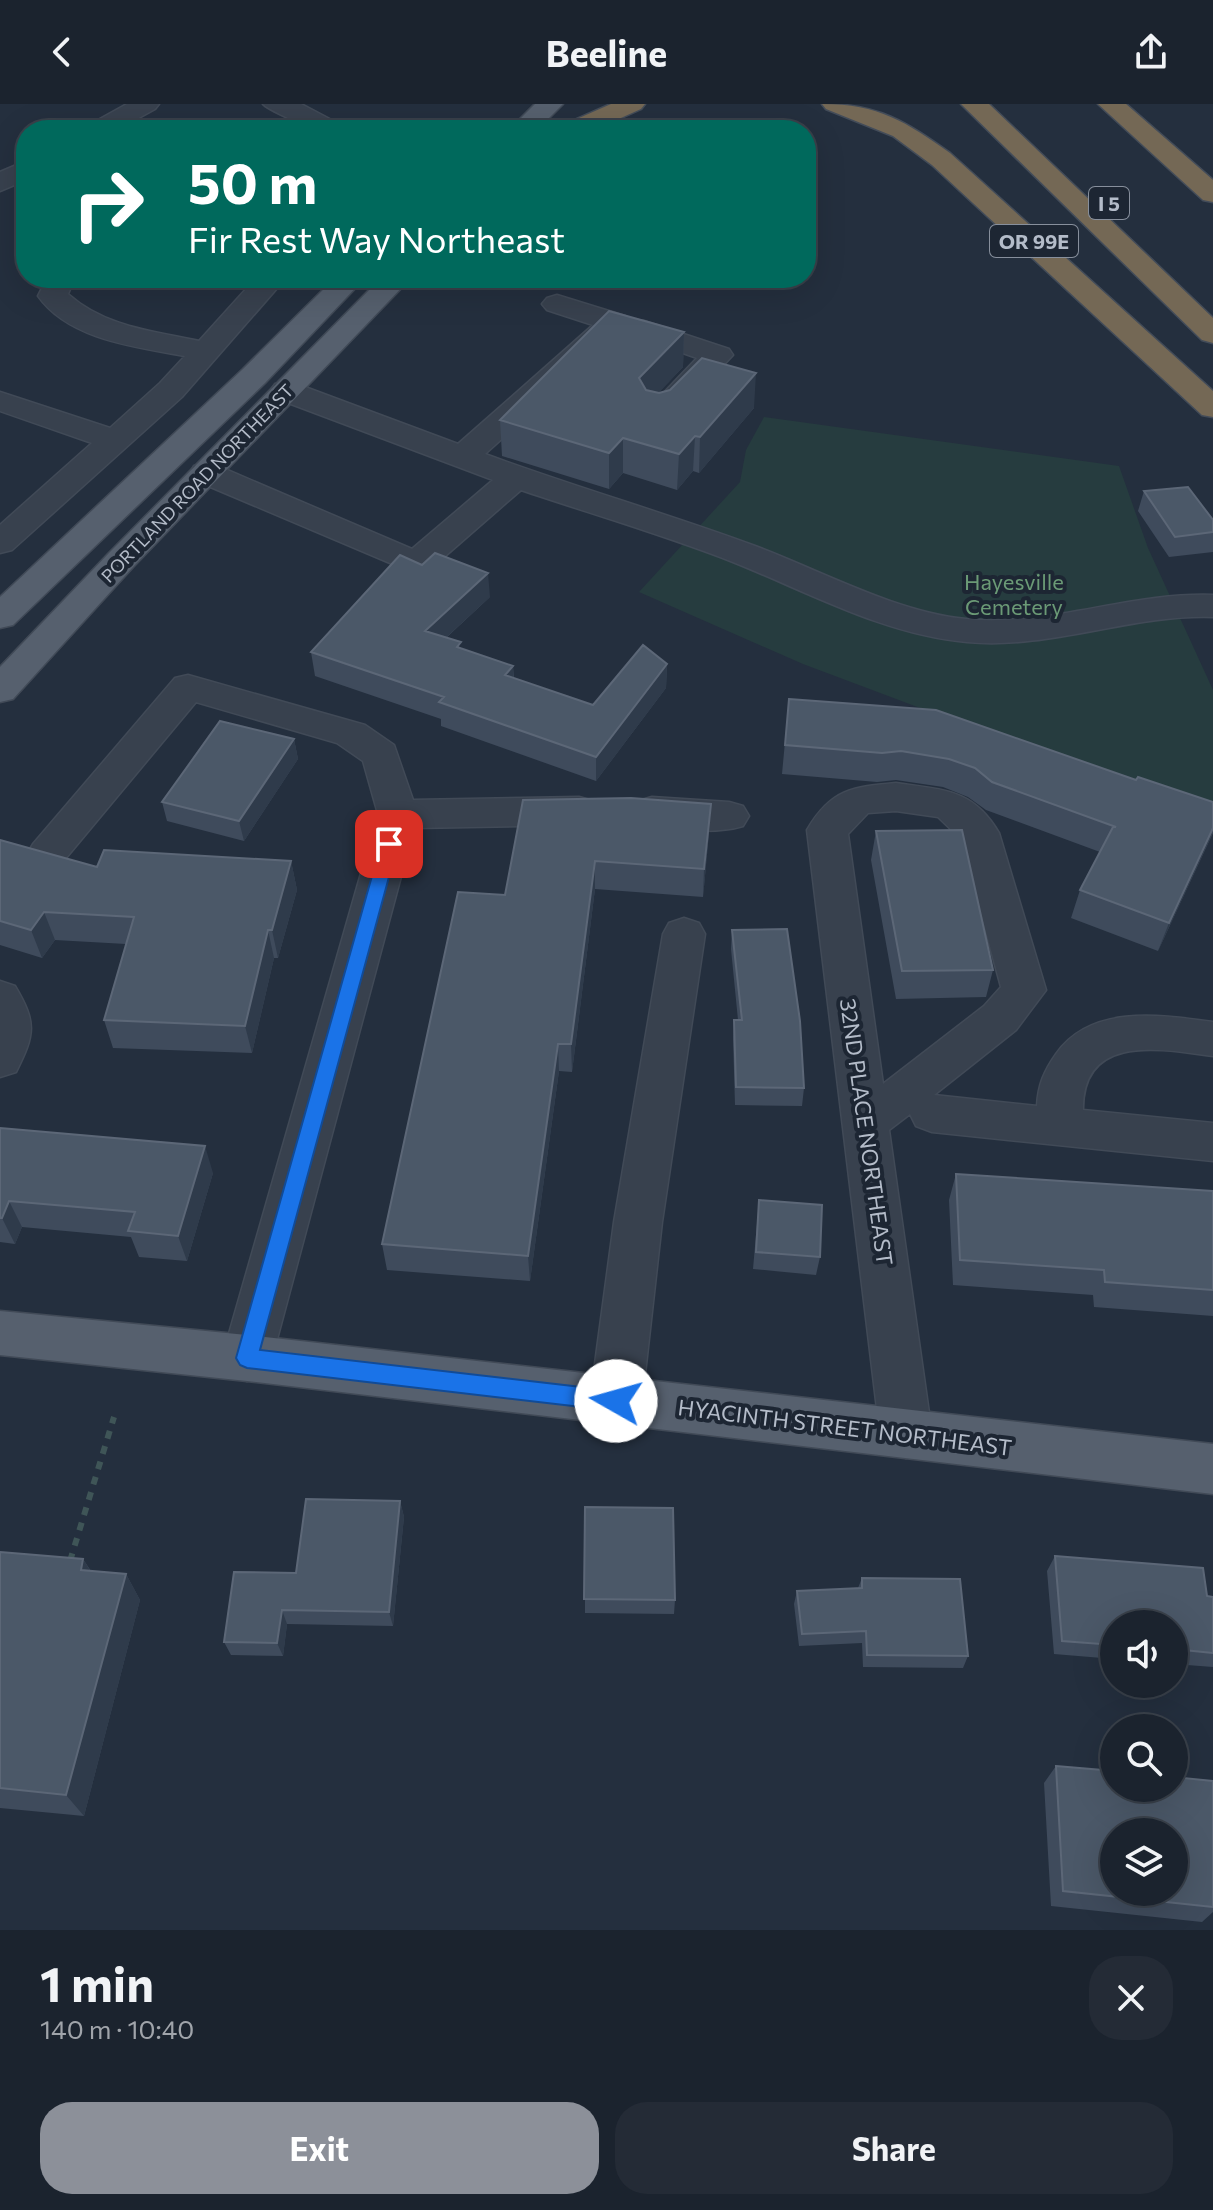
<!DOCTYPE html>
<meta charset="utf-8">
<style>
:root{--surface:#1b232e;--page:#242b36;--text:#f1f3f6;--muted:#a0a4aa;--line:#39404a;--accent:#8c9099}
body{margin:0;font-family:Commissioner,sans-serif;background:var(--page);color:var(--text);height:100vh;display:flex;flex-direction:column;font-size:30px;white-space:nowrap}
*{box-sizing:border-box;margin:0}
p{font-size:26px;color:var(--muted)}
.icon{flex:none;width:44px;height:44px;fill:none;stroke:currentColor;stroke-width:2;stroke-linecap:round;stroke-linejoin:round}
.map{position:relative;height:1826px;overflow:hidden}
.details{display:flex;flex-direction:column;background:var(--surface);flex:1}
.details>*{flex:none}
.hud{position:absolute;left:16px;top:16px;width:800px;height:168px;border-radius:32px;box-shadow:0 8px 32px #0002,0 0 0 2px var(--line);background:#00695c;color:#fff;overflow:hidden}
.buttons{position:absolute;left:1100px;top:1506px;display:grid;gap:16px}
.buttons a{display:grid;place-items:center;width:88px;height:88px;border-radius:50%;background:var(--surface);box-shadow:0 8px 32px #0002,0 0 0 2px var(--line);font-size:40px}
.pin{position:absolute;display:grid;place-items:center;width:68px;height:68px;color:#fff;margin:-34px;border-radius:16px;box-shadow:0 4px 12px #0006}
.me{position:absolute;width:88px;margin:-44px;rotate:277deg;stroke-linejoin:round;filter:drop-shadow(0 0 6px #0008)}
.turn{display:flex;align-items:center;gap:28px;height:168px;padding:0 40px;font-size:36px}
.turn .icon{width:104px;height:104px;stroke-width:2.5}
.turn b{display:block;font-size:56px;line-height:68px}
.round{display:grid;place-items:center;flex:none;width:84px;height:84px;border-radius:32px;background:var(--page)}
.headline{display:flex;align-items:center;justify-content:space-between;height:136px;padding:0 40px}
h1{font-size:48px;font-weight:700;line-height:60px}
.action{display:flex;gap:16px;margin-top:auto;padding:16px 40px}
.action a{flex:1;height:92px;border-radius:32px;background:var(--accent);color:#fff;font-size:32px;font-weight:700;line-height:92px;text-align:center}
.action a+a{background:var(--page);color:var(--text)}
header{display:flex;justify-content:space-between;align-items:center;height:104px;padding:0 40px;background:var(--surface);font-size:36px;font-weight:700}
.map>svg:first-child{display:block}
.green{fill:#263c3f}
.lines{fill:none;stroke-linecap:round;stroke-linejoin:round}
.minor-casing{stroke:#414a57;stroke-width:3}
.major-casing{stroke:#414a57;stroke-width:3}
.highway-casing{stroke:#434c59;stroke-width:3}
.path{stroke:#3f5557;stroke-width:6;stroke-dasharray:8 8;stroke-linecap:butt}
.minor{fill:#38414e;fill-rule:evenodd}
.major{fill:#56606e;fill-rule:evenodd}
.highway{fill:#746855;fill-rule:evenodd}
.wall{fill:#3f4b5c}
.shaded-wall{fill:#2f3b4b}
.building{fill:#4b5868;stroke:#5c6777;stroke-width:2;fill-rule:evenodd}
.route{fill:#1a73e8;stroke:#114b97;stroke-width:2}
.labels{text-anchor:middle;dominant-baseline:central;stroke-width:8;stroke-linejoin:round;paint-order:stroke}
.far-street-label{font-size:18px;fill:#b4bcc9;stroke:#1d2633}
.shield{fill:#1d2633;stroke:#878f9c;stroke-width:2}
.shield-label{font-size:20px;font-weight:bold;fill:#b4bcc9}
.park-label{font-size:22px;fill:#6b9a76;stroke:#1d2633}
.street-label{font-size:22px;fill:#b4bcc9;stroke:#1d2633}
</style>
<header><svg class="icon" aria-label="back" viewBox="0 0 24 24"><path d="M15 5l-7 7 7 7"/></svg>Beeline<svg class="icon" aria-label="share" viewBox="0 0 24 24"><path d="M12 15V3M7 8l5-5 5 5M5 13v7h14v-7"/></svg></header>
<div class="map">
<svg width="1213" height="1826" viewBox="0 0 1213 1826">
<rect width="100%" height="100%" fill="#242f3e"/>
<path class="green" d="M 764,313 L 1119,362 L 1148,444 L 1213,586 L 1213,714 L 803,560 L 639,488 L 740,378 L 746,346 Z"/>
<g class="lines">
<defs>
<path id="minor" d="M 127,0 L 159,0 L 155,5 L 117,26 L 85,26 L 89,21 Z
M 263,0 L 301,0 L 341,21 L 345,26 C 336,26 326,27 318,26 C 310,25 267,5 263,0 Z
M 26,57 L 26,76 L 0,87 L 0,68 Z
M 47,174 L 75,174 L 68,190 C 105,223 153,227 199,237 L 256,174 L 286,174 L 182,293 L 12,446 L 0,449 L 0,421 L 92,339 L 0,307 L 0,288 L 110,324 L 160,279 L 185,252 C 137,243 69,236 38,192 Z
M 557,191 L 625,212 L 627,215 L 644,217 L 729,245 L 733,251 L 681,306 L 670,308 L 659,306 L 654,299 L 697,254 L 621,227 L 485,350 C 574,383 666,409 755,442 C 822,467 895,508 966,515 C 1049,523 1131,488 1213,491 L 1213,513 C 1131,510 1050,546 967,538 C 885,531 808,488 733,458 C 664,431 592,410 521,386 L 428,467 L 416,470 L 194,376 L 190,369 L 194,362 L 206,359 L 218,362 L 412,445 L 493,376 L 275,294 L 270,287 L 275,280 L 286,278 L 297,280 L 458,340 L 593,221 L 547,206 L 542,200 L 547,194 Z
M 188,571 L 365,621 L 394,641 L 413,696 L 579,693 L 593,697 L 599,707 L 593,717 L 579,721 L 414,724 L 272,1254 L 265,1270 L 247,1277 L 229,1270 L 222,1254 L 378,710 L 363,657 L 337,639 L 196,598 L 61,760 L 47,765 L 33,760 L 27,750 L 33,740 L 175,574 Z
M 896,679 C 942,686 973,684 999,729 L 1046,886 L 1016,926 L 934,991 L 1037,1002 C 1038,981 1044,967 1056,950 C 1091,900 1161,911 1213,918 L 1213,952 C 1161,945 1082,929 1083,1006 L 1213,1019 L 1213,1057 L 932,1028 L 916,1022 L 910,1010 L 889,1026 L 932,1330 L 925,1347 L 906,1354 L 887,1347 L 880,1330 L 807,726 C 831,685 852,683 896,679 ZM 896,707 L 938,713 L 961,735 L 1001,883 L 984,902 L 883,980 L 848,730 L 868,709 Z
M 652,693 L 729,698 L 743,702 L 749,712 L 743,722 C 713,731 668,726 638,717 L 632,707 L 638,697 Z
M 684,814 L 699,819 L 705,830 L 662,1118 L 642,1297 L 634,1314 L 616,1321 L 598,1314 L 590,1297 L 614,1118 L 663,830 L 669,819 Z
M 0,877 L 15,882 C 37,919 35,930 16,968 L 0,973 Z"/>
<path id="major" d="M 535,0 L 563,0 L 537,26 L 509,26 Z
M 335,174 L 365,174 L 265,279 L 13,521 L 0,524 L 0,493 L 243,265 Z
M 381,174 L 411,174 L 133,463 L 13,595 L 0,598 L 0,563 L 109,449 Z
M 0,1207 L 247,1231 L 1213,1340 L 1213,1390 L 247,1277 L 0,1251 Z"/>
<path id="highway" d="M 611,0 L 645,0 L 641,5 L 594,26 L 559,26 L 563,21 Z
M 822,0 C 879,0 906,18 950,49 L 1213,287 L 1213,313 L 1202,311 L 932,61 L 893,32 L 826,5 Z
M 961,0 L 989,0 L 1213,214 L 1213,239 L 1202,236 Z
M 1098,0 L 1126,0 L 1213,76 L 1213,98 L 1203,96 Z"/>
</defs>
<use href="#minor" class="minor-casing"/>
<use href="#major" class="major-casing"/>
<use href="#highway" class="highway-casing"/>
<path class="path" d="M 70,1457 L 114,1313"/>
<use href="#minor" class="minor"/>
<use href="#major" class="major"/>
<use href="#highway" class="highway"/>
</g>
<path class="wall" d="M 684,228 L 683,263 L 658,289 L 754,304 L 699,369 L 693,367 L 677,386 L 623,369 L 609,385 L 502,352 L 500,316 Z
M 1144,387 L 1213,416 L 1213,448 L 1169,453 L 1138,407 Z
M 490,493 L 446,534 L 462,545 L 513,562 L 514,574 L 593,601 L 667,560 L 666,584 L 596,677 L 441,622 L 441,615 L 315,572 L 311,548 Z
M 789,595 L 1136,676 L 1213,698 L 1213,729 L 1158,847 L 1071,814 L 1080,786 L 1100,748 L 986,706 L 968,693 L 943,683 L 896,676 L 877,678 L 782,670 Z
M 294,635 L 298,655 L 244,737 L 167,717 L 162,698 Z
M 631,694 L 709,729 L 703,793 L 595,785 L 572,968 L 559,967 L 530,1177 L 387,1166 L 382,1140 L 505,791 Z
M 876,727 L 993,866 L 986,893 L 896,895 L 871,756 Z
M 0,736 L 97,763 L 291,757 L 297,786 L 278,854 L 274,854 L 252,949 L 113,944 L 104,916 L 126,840 L 55,836 L 42,854 L 0,841 Z
M 732,826 L 804,984 L 802,1002 L 735,1001 L 733,935 L 734,916 L 738,916 L 731,845 Z
M 0,1024 L 213,1069 L 187,1157 L 139,1153 L 131,1133 L 22,1123 L 15,1140 L 0,1138 Z
M 956,1070 L 1213,1087 L 1213,1212 L 1094,1203 L 1093,1191 L 953,1181 L 949,1096 Z
M 759,1096 L 820,1153 L 816,1171 L 753,1165 Z
M 400,1397 L 404,1413 L 393,1522 L 287,1520 L 283,1552 L 231,1551 L 224,1538 L 296,1469 Z
M 585,1403 L 675,1496 L 674,1510 L 585,1509 Z
M 0,1448 L 83,1455 L 91,1467 L 126,1470 L 140,1496 L 84,1712 L 0,1704 Z
M 1055,1452 L 1207,1492 L 1213,1493 L 1213,1563 L 1174,1560 L 1174,1520 L 1114,1520 L 1114,1555 L 1054,1550 L 1047,1467 Z
M 862,1474 L 968,1552 L 963,1564 L 863,1563 L 862,1539 L 799,1542 L 794,1500 L 797,1487 L 858,1484 Z
M 1056,1662 L 1213,1677 L 1213,1808 L 1202,1818 L 1051,1802 L 1044,1679 Z"/>
<path class="shaded-wall" d="M 684,228 L 683,263 L 639,310 L 639,274 Z
M 756,269 L 754,304 L 699,369 L 700,333 Z
M 695,332 L 693,367 L 677,386 L 679,350 Z
M 623,334 L 623,369 L 609,385 L 609,349 Z
M 488,469 L 490,493 L 427,551 L 425,527 Z
M 667,560 L 666,584 L 596,677 L 596,653 Z
M 513,562 L 514,586 L 505,571 Z
M 294,635 L 298,655 L 244,737 L 239,717 Z
M 711,700 L 709,729 L 703,793 L 704,765 Z
M 1213,724 L 1212,730 L 1158,847 L 1169,819 Z
M 291,757 L 297,786 L 278,854 L 272,826 Z
M 595,757 L 595,785 L 572,968 L 571,940 Z
M 44,808 L 55,836 L 42,854 L 31,826 Z
M 268,826 L 274,854 L 252,949 L 245,922 Z
M 558,940 L 559,967 L 530,1177 L 528,1152 Z
M 205,1042 L 213,1069 L 187,1157 L 178,1132 Z
M 9,1097 L 22,1123 L 15,1140 L 2,1114 Z
M 400,1397 L 404,1413 L 393,1522 L 389,1508 Z
M 83,1455 L 99,1481 L 81,1466 Z
M 126,1470 L 140,1496 L 84,1712 L 66,1691 Z
M 282,1506 L 287,1520 L 283,1552 L 277,1539 Z"/>
<path class="building" d="M 609,207 L 684,228 L 639,274 L 646,286 L 659,289 L 670,286 L 702,254 L 756,269 L 700,333 L 695,332 L 679,350 L 623,334 L 609,349 L 500,316 Z
M 1188,383 L 1213,416 L 1213,428 L 1175,433 L 1144,387 Z
M 435,449 L 488,469 L 425,527 L 461,538 L 457,543 L 513,562 L 505,571 L 593,601 L 643,541 L 667,560 L 596,653 L 439,598 L 444,593 L 311,548 L 400,451 L 422,461 Z
M 789,595 L 936,606 L 1136,676 L 1138,673 L 1213,698 L 1213,724 L 1169,819 L 1080,786 L 1113,723 L 1116,723 L 992,678 L 975,664 L 949,655 L 901,647 L 882,649 L 785,641 Z
M 220,617 L 294,635 L 239,717 L 162,698 Z
M 631,694 L 711,700 L 704,765 L 595,757 L 571,940 L 558,940 L 528,1152 L 382,1140 L 458,788 L 505,791 L 523,696 Z
M 962,726 L 993,866 L 902,867 L 876,727 Z
M 0,736 L 97,763 L 104,746 L 291,757 L 272,826 L 268,826 L 245,922 L 104,916 L 134,813 L 44,808 L 31,826 L 0,817 Z
M 787,825 L 800,917 L 804,984 L 736,983 L 734,916 L 742,916 L 732,826 Z
M 0,1024 L 205,1042 L 178,1132 L 128,1127 L 135,1108 L 9,1097 L 2,1114 L 0,1114 Z
M 956,1070 L 1213,1087 L 1213,1186 L 1105,1178 L 1104,1166 L 960,1156 Z
M 759,1096 L 822,1101 L 820,1153 L 756,1148 Z
M 306,1395 L 400,1397 L 389,1508 L 282,1506 L 277,1539 L 224,1538 L 234,1468 L 296,1469 Z
M 585,1403 L 673,1404 L 675,1496 L 584,1495 Z
M 0,1448 L 83,1455 L 81,1466 L 126,1470 L 66,1691 L 0,1684 Z
M 1055,1452 L 1203,1464 L 1207,1492 L 1213,1493 L 1213,1549 L 1174,1545 L 1174,1520 L 1114,1520 L 1114,1541 L 1062,1537 Z
M 862,1474 L 960,1475 L 968,1552 L 867,1551 L 866,1527 L 802,1530 L 797,1487 L 862,1484 Z
M 1056,1662 L 1114,1667 L 1114,1684 L 1174,1684 L 1174,1673 L 1213,1677 L 1213,1803 L 1063,1787 ZM 1114,1728 L 1174,1728 L 1174,1788 L 1114,1788 Z"/>
<path class="route" d="M 389,734 L 398,740 L 260,1246 L 616,1287 L 624,1290 L 627,1297 L 624,1304 L 616,1307 L 247,1264 L 240,1261 L 236,1254 L 381,740 Z"/>
<g class="labels">
<g class="far-street-label">
<text transform="translate(197 379) rotate(-46)">PORTLAND ROAD NORTHEAST</text>
</g>
<g class="shield">
<rect x="1089" y="83" width="40" height="32" rx="6"/>
<rect x="990" y="121" width="88" height="32" rx="6"/>
</g>
<g class="shield-label">
<text x="1109" y="99">I 5</text>
<text x="1034" y="137">OR 99E</text>
</g>
<g class="park-label">
<text x="1014" y="477">Hayesville<tspan x="1014" dy="25">Cemetery</tspan></text>
</g>
<g class="street-label">
<text transform="translate(867 1028) rotate(82)">32ND PLACE NORTHEAST</text>
<text transform="translate(845 1323) rotate(7)">HYACINTH STREET NORTHEAST</text>
</g>
</g>
</svg>
<div class="buttons">
<a><svg class="icon" aria-label="sound" viewBox="0 0 24 24"><path d="M4 9h4l5-4v14l-5-4H4zM17 9q2 3 0 6"/></svg></a>
<a><svg class="icon" aria-label="search" viewBox="0 0 24 24"><circle cx="10" cy="10" r="6"/><path d="M15 15l6 6"/></svg></a>
<a><svg class="icon" aria-label="layers" viewBox="0 0 24 24"><path d="M12 4l9 5-9 5-9-5zM3 14l9 5 9-5"/></svg></a>
</div>
<div class="pin" style="left:389px;top:740px;background:#d93025"><svg class="icon" aria-label="arrive" viewBox="0 0 24 24"><path d="M6 21V4h12l-3 4 3 4H6"/></svg></div>
<svg class="me" style="left:616px;top:1297px" viewBox="-20 -20 40 40"><circle r="19" fill="#fff"/><path d="M0-13L10 11 0 6-10 11z" fill="#1a73e8"/></svg>
<div class="hud">
<div class="turn"><svg class="icon" aria-label="right" viewBox="0 0 24 24"><path d="M7 20v-9h11M14 6l5 5-5 5"/></svg><div><b>50 m</b>Fir Rest Way Northeast</div></div>
</div>
</div>
<section class="details">
<div class="headline"><div><h1>1 min</h1><p>140 m · 10:40</p></div><a class="round"><svg class="icon" aria-label="close" viewBox="0 0 24 24"><path d="M6 6l12 12M18 6L6 18"/></svg></a></div>
<div class="action"><a>Exit</a><a>Share</a></div>
</section>
